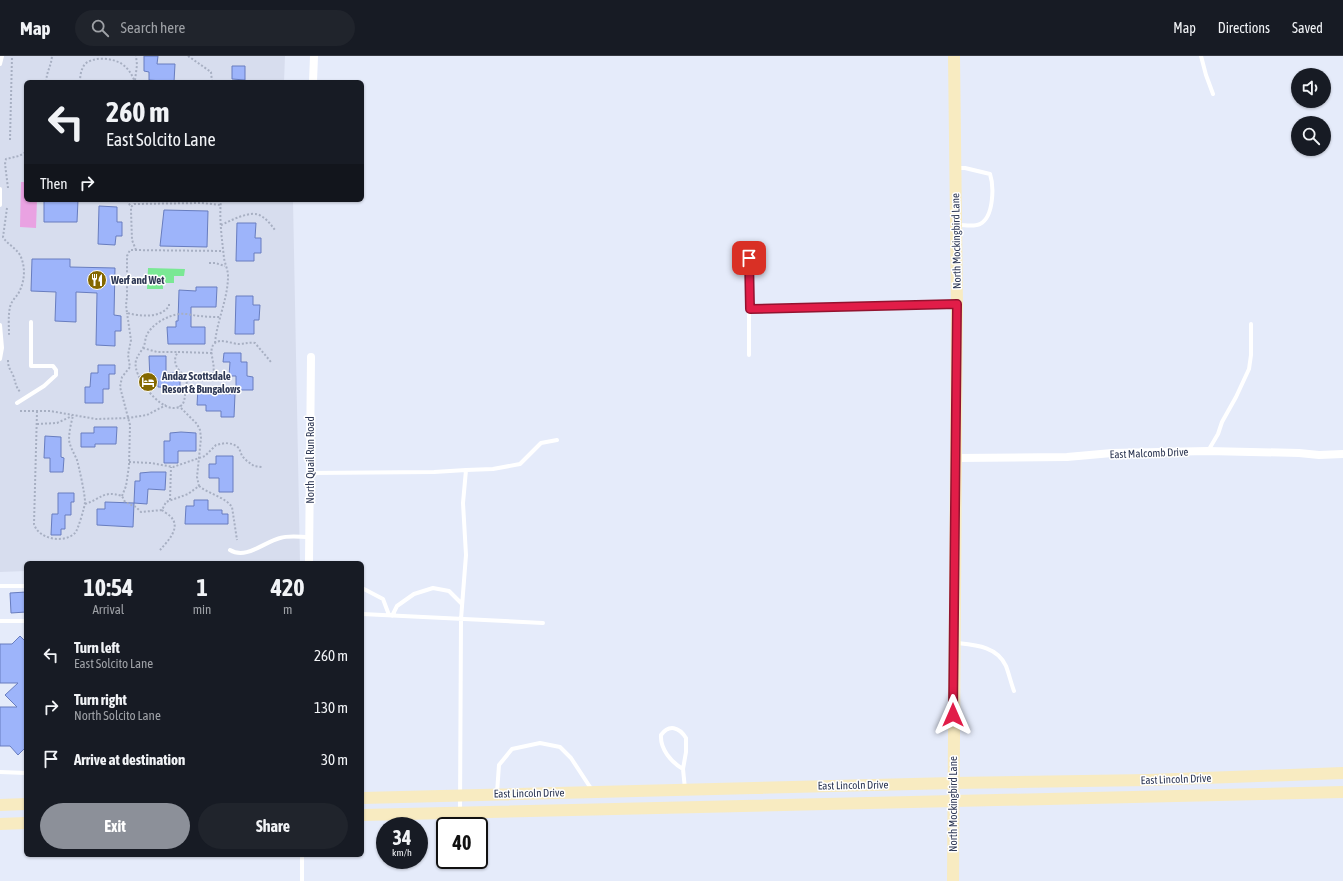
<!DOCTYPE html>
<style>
:root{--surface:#171b24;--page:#20242c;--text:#f1f3f6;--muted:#9ea1a6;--line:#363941;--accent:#8c9099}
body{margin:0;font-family:"Asap Condensed",sans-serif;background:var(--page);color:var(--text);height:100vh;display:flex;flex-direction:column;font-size:15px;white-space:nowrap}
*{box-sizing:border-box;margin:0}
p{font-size:13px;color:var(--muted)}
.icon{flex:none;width:22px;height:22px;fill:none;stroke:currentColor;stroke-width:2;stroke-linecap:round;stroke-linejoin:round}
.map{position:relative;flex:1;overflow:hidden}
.panel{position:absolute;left:24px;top:505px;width:340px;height:296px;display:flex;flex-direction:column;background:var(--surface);border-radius:6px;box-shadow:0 1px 3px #0004}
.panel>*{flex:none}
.guide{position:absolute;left:24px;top:24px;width:340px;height:122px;border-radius:6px;box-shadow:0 1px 3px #0004;background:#171b24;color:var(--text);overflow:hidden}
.controls{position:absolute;left:1291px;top:12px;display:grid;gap:8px}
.controls a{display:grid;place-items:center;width:40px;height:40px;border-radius:50%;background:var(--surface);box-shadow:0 1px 3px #0004;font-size:20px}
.speed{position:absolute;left:376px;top:761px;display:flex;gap:8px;font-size:20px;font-weight:700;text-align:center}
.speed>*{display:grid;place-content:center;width:52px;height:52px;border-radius:50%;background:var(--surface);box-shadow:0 1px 3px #0004;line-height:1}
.speed small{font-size:10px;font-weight:400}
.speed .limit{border:2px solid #111;border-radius:6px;background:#fff;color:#111}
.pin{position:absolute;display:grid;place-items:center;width:34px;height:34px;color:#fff;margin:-17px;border-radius:8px;box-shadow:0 2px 6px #0006}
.me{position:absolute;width:44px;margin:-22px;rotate:0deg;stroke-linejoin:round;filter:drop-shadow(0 0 3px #0008)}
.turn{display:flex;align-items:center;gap:14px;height:84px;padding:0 16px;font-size:18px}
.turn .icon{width:52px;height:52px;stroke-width:2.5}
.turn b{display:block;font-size:28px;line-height:34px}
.then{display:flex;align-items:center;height:38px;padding:0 16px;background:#0003;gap:8px;font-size:15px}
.eta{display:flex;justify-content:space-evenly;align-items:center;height:68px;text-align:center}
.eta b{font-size:24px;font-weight:700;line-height:28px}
.primary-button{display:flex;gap:8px;margin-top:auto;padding:8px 16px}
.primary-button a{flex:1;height:46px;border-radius:24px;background:var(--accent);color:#fff;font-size:16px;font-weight:700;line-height:46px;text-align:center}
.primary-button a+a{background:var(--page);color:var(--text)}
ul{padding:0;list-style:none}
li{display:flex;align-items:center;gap:12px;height:52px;padding:0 16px}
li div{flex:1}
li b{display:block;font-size:15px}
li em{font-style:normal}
header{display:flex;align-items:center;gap:24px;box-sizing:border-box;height:56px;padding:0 20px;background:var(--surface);border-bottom:1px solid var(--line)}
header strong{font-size:19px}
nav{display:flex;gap:22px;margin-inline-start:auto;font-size:14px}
.search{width:280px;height:36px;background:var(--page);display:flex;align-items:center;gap:10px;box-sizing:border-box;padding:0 14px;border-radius:22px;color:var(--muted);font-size:15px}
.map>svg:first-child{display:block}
.built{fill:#d7ddee}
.green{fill:#e9a2e2}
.water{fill:#7ae894}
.building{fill:#9db4fa;stroke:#687dbf}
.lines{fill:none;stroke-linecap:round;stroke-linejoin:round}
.path{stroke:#a7afc2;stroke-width:2;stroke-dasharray:2 2;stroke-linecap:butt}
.lane{stroke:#fff;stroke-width:4}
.street{stroke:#fff;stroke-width:8}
.secondary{stroke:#f8ebc1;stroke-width:12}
.route-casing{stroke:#92132f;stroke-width:10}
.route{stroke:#e11d48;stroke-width:7}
.labels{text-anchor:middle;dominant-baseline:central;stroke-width:3;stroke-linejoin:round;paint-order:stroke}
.street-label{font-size:11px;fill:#2f3955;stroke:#fff}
.poi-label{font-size:11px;font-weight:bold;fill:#2f3955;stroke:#fff;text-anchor:start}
</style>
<header>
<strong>Map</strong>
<div class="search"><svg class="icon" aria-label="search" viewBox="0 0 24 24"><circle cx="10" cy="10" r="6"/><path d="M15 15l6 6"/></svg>Search here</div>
<nav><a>Map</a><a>Directions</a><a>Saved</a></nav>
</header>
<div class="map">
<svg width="1343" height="825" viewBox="0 0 1343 825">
<rect width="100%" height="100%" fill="#e5ebfa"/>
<path class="built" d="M 0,0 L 285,0 L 284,26 L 26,26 L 26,144 L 293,144 L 300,507 L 26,507 L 26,515 L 0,516 Z"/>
<path class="green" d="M 21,126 L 26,126 L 26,144 L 37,144 L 36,172 L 20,171 Z"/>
<path class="water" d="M 148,212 L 185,213 L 184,220 L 174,220 L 174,227 L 163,227 L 163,233 L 147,233 Z"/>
<path class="building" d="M 144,0 L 158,0 L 157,8 L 175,8 L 174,26 L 149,24 L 149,16 L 144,15 Z
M 232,10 L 245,10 L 245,24 L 232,23 Z
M 44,144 L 78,144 L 77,166 L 44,166 Z
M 99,150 L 117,151 L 117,166 L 122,166 L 122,180 L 116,180 L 115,189 L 98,188 Z
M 164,154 L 208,155 L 207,191 L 160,190 Z
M 237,167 L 256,167 L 255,182 L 261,182 L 261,197 L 254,197 L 254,205 L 236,205 Z
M 32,203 L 70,203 L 70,211 L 115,212 L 114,259 L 121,260 L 121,275 L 115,275 L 115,290 L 96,289 L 97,237 L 76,236 L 76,266 L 55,265 L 56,236 L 31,235 Z
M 196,231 L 217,231 L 216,251 L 191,251 L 191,271 L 205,271 L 205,288 L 168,288 L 167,271 L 176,271 L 176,265 L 178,265 L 179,234 L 196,235 Z
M 236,240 L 253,240 L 253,249 L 260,249 L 259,264 L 254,264 L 254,278 L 235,278 Z
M 224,297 L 241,297 L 241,306 L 247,306 L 247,320 L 253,321 L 253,334 L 236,334 L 236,320 L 229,320 L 230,306 L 223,306 Z
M 149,300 L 166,300 L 166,317 L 180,317 L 180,332 L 158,331 L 158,325 L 150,325 Z
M 98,309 L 115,309 L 115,318 L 109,318 L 109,333 L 103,333 L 103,347 L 85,347 L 85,331 L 90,331 L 91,317 L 98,317 Z
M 198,332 L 206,332 L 206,338 L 235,338 L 234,361 L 221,361 L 221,355 L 206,355 L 206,349 L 197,349 Z
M 94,371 L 117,371 L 116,388 L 95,388 L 95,391 L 81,391 L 81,377 L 94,377 Z
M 181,376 L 196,377 L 196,395 L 178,395 L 178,407 L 164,407 L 164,385 L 170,385 L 170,377 Z
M 45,380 L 61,381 L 61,401 L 64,402 L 63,416 L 50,416 L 50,402 L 44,402 Z
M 216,400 L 233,400 L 233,436 L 219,436 L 219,422 L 209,422 L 209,408 L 216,408 Z
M 151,416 L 166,416 L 165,434 L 148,433 L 147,448 L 134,447 L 135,425 L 140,425 L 140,417 Z
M 58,437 L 74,437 L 74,446 L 71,446 L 71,459 L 65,459 L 65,473 L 61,473 L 61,479 L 51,479 L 52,458 L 58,458 Z
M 194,444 L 208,444 L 208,454 L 222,454 L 222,458 L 228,458 L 228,468 L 185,468 L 186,450 L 194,450 Z
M 105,446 L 134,447 L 133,471 L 97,469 L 97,453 L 105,453 Z
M 26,536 L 26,556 L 11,557 L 10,537 Z
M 20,580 L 26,586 L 26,691 L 18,699 L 10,690 L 0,690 L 0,651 L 17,651 L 5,639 L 18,627 L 0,627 L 0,588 L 12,588 Z"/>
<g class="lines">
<path class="path" d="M 188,0 L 211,16 L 212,26
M 135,24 L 137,9 L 136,0
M 46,26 C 47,14 51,11 52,0
M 80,26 C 80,20 81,13 85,8 C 94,0 113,2 122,8 C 129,13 132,19 135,26
M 10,84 L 12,0
M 8,132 L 5,108 L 6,103 L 19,100 L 26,96
M 127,144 L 131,151
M 7,152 L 3,181 C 7,188 15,191 20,199 C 26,211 25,226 18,238 C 15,242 11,246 10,251 C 8,260 9,270 9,279
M 221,169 C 230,165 252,153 261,160 C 267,163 271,169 275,174
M 136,194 L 132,184 L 131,155 L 131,151 L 134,148 L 202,147 L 221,149
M 209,207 L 215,207 L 225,210
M 169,248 L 169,250 C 160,263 140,260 127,257 L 126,249 L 127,241 L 127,200 L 130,194 L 223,195
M 215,287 C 217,264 228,243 228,220 C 228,214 225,208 224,202 C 222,183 219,164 221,144
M 143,292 L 157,296 L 178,296
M 212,297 L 178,296 C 166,312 194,331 209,322 C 221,314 205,295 215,287 C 221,282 232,288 239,288 C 245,288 249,286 255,287 L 271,306
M 8,304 C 8,311 10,313 13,319 C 16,327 15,330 21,337
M 188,322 C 185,329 186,345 182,349 C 166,363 138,326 136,312 C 134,303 139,299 143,292 C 145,289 145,284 146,281 C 150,269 168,259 180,258 C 187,257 194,260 201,260 C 207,261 214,261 220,261
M 20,355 L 50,355 L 96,363 L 128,362 L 147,359 L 166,349
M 37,355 L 34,468 C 38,483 64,488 75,477 C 78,474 85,450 85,446 C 85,438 79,411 77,404 C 74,397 70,391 69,384 C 69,376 71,367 73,360
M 37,368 L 57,367 L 72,360
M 129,406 L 151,407 L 173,411 L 205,400 L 216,389 L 225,387 L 233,388 L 239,392 L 242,400 L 247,405 L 254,410 L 262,411
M 199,430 C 209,438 225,441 232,451 L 237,484
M 122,440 L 126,430 L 129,410 L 130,369 L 120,331 L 122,321 L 130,311 L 128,299 L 131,284 L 127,257
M 170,444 L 171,411
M 85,448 C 101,443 103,434 122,440 L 125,446 L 136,451 L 141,456 L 162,454 L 166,446 L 188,438 L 199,430 L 197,421 L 201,382 L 200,374 L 197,368 L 179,350
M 160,494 C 168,485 182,471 170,460 C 168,458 164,456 162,454"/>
<path class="lane" d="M 1201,0 L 1206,19 L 1213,38
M 0,8 L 2,0
M 956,112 L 965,112 L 990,118 C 994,130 994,161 980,168 C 975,171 965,169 958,169
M 0,133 L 0,149
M 749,202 L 749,299
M 0,269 L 2,292 L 0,303
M 17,347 L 44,330 L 56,319 L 56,314 L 53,310 L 31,310 L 31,266
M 1208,395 L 1218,378 L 1222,366 L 1236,341 L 1249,313 L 1251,299 L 1251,268
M 310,417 L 434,416 L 466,414
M 230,494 C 246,504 264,486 280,482 C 289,479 300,481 309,481
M 0,530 L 26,530
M 362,532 L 383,543 L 389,559
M 362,558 L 543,567
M 392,560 L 397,550 L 414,538 L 433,532 L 449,535 L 462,548
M 0,565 L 26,565
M 956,587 C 975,589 997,590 1006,610 C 1009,618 1011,627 1014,635
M 683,713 L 686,696 L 686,682 C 679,671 669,668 661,679 C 660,693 671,706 683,713 L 685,733
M 0,716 L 26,717
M 497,737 L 499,709 L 512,693 L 540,687 L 560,691 L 571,702 L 592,734
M 460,755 L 461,563 L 466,499 L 463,447 L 466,414 L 493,413 L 520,408 L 541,387 L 557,384
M 302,799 L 302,825"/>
<path class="street" d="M 313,26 L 314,0
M 750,253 L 957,248
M 956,402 L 1067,401 L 1112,397 L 1208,395 L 1299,397 L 1319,399 L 1343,398
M 309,507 L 311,301"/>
<path class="secondary" d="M 362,742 L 953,727 L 1149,724 L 1343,717
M 0,749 L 26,748
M 362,759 L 1343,736
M 0,768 L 26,767
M 953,825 L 957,248 L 954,0"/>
</g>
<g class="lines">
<defs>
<path id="route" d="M 749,202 L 750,253 L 957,248 L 953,659"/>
</defs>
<use href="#route" class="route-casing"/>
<use href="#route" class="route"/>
</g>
<defs>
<symbol id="restaurant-disc" viewBox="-11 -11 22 22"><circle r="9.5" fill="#846800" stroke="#fff"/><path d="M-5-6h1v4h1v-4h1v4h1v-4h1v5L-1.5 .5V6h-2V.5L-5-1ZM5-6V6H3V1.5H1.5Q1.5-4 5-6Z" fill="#fff"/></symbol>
<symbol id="hotel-disc" viewBox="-11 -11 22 22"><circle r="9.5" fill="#846800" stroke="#fff"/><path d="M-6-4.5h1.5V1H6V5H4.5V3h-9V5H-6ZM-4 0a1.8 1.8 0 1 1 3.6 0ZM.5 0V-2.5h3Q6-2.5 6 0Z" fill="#fff"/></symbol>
</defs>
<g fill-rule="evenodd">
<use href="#restaurant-disc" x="86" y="213" width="22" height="22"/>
<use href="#hotel-disc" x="137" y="315" width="22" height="22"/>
</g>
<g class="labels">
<g class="street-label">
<text transform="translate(956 185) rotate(-91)">North Mockingbird Lane</text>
<text transform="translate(1149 397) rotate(-2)">East Malcomb Drive</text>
<text transform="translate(310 404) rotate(-90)">North Quail Run Road</text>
<text transform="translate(1176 723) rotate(-2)">East Lincoln Drive</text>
<text transform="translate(853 729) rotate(-1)">East Lincoln Drive</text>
<text transform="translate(529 737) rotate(-1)">East Lincoln Drive</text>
<text transform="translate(953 748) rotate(-90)">North Mockingbird Lane</text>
</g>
<g class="poi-label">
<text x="111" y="224">Werf and Wet</text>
<text x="162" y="320">Andaz Scottsdale<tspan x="162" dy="13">Resort &amp; Bungalows</tspan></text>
</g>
</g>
</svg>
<div class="controls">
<a><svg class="icon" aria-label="sound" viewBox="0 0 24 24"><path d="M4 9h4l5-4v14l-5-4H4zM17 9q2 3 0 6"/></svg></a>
<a><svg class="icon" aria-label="search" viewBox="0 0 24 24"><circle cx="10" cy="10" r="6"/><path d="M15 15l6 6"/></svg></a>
</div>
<div class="speed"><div>34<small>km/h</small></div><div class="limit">40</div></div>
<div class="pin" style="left:749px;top:202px;background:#d93025"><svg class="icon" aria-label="arrive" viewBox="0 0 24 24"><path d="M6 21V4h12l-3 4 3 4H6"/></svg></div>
<svg class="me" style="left:953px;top:659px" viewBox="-20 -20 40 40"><path d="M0-17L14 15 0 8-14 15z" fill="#e11d48" stroke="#fff" stroke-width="4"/></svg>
<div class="guide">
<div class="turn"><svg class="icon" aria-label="left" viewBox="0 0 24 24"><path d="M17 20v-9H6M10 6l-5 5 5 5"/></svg><div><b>260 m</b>East Solcito Lane</div></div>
<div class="then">Then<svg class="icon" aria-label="right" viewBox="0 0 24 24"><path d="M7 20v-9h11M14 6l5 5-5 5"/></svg></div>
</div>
<section class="panel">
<div class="eta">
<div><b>10:54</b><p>Arrival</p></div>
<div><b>1</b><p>min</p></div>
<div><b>420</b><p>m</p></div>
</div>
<ul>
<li><svg class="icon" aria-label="left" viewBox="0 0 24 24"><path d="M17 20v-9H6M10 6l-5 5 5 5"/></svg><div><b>Turn left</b><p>East Solcito Lane</p></div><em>260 m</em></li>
<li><svg class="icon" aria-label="right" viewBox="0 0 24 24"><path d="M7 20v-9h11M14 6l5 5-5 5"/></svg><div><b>Turn right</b><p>North Solcito Lane</p></div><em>130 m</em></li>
<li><svg class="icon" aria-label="arrive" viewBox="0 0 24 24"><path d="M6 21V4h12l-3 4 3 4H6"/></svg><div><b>Arrive at destination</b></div><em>30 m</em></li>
</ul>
<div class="primary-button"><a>Exit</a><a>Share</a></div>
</section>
</div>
